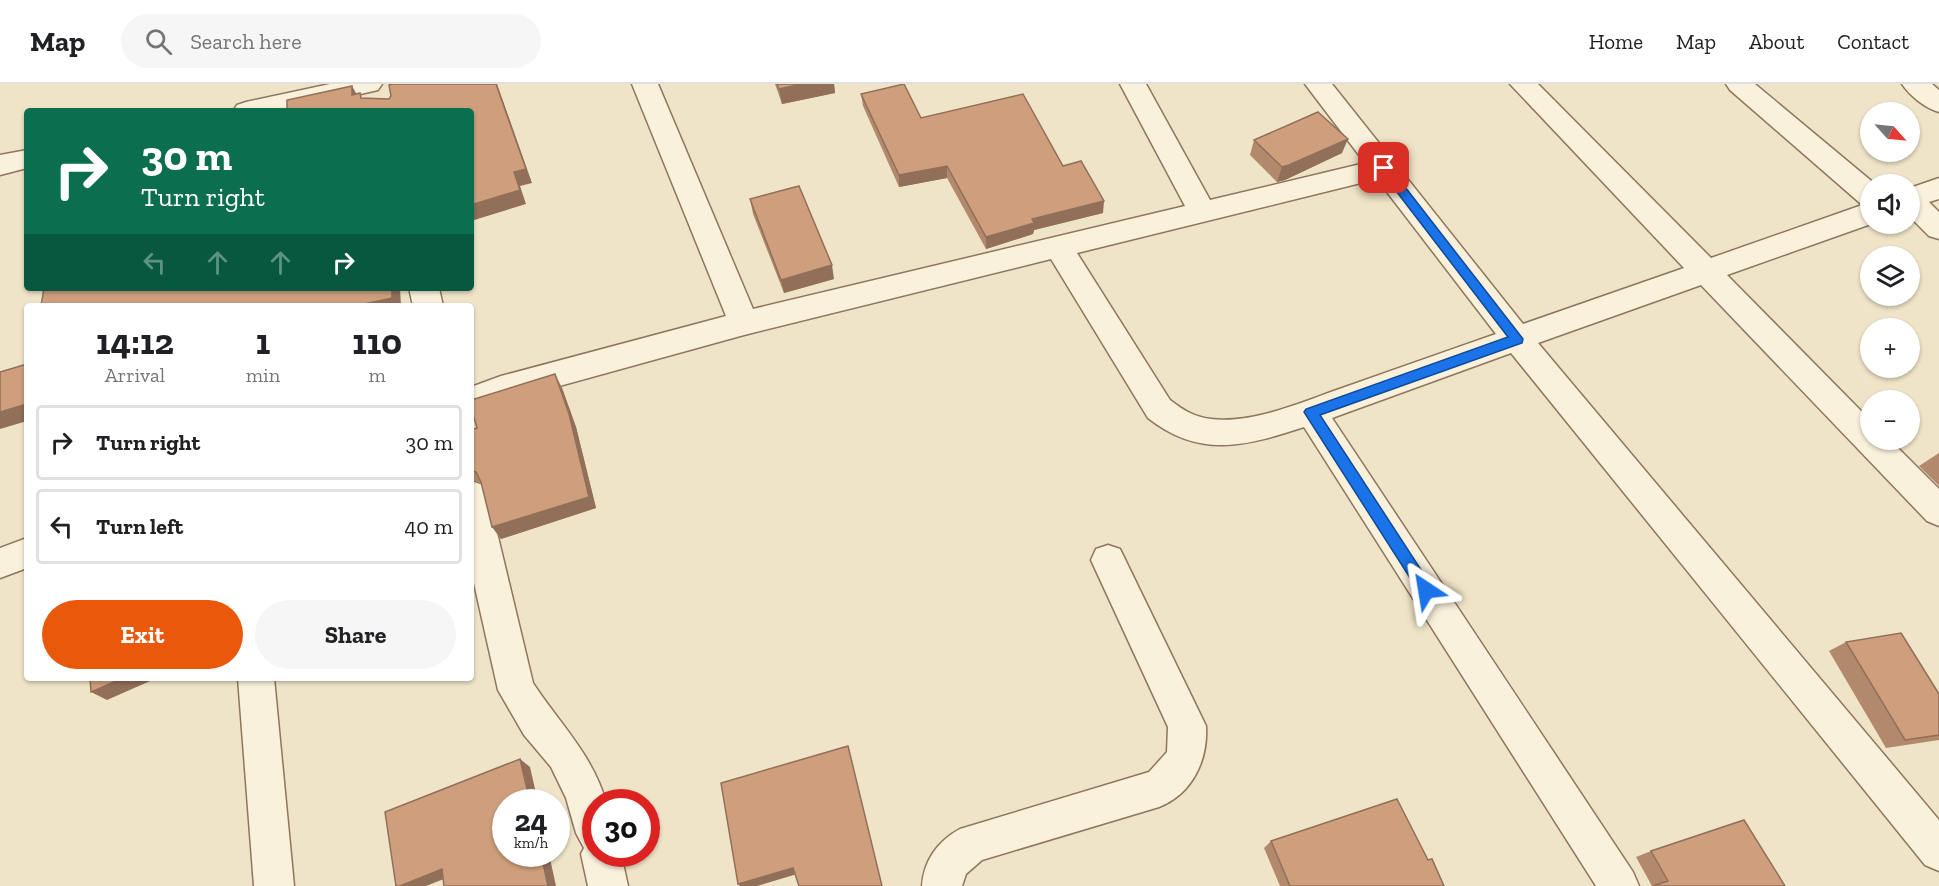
<!DOCTYPE html>
<meta charset="utf-8">
<style>
:root{--surface:#fff;--page:#f6f6f6;--text:#202124;--muted:#757577;--line:#e0e0e0;--accent:#ea580c}
body{margin:0;font-family:"Zilla Slab",serif;background:var(--page);color:var(--text);height:100vh;display:flex;flex-direction:column;font-size:22px;white-space:nowrap}
*{box-sizing:border-box;margin:0}
p{font-size:20px;color:var(--muted)}
.icon{flex:none;width:33px;height:33px;fill:none;stroke:currentColor;stroke-width:2;stroke-linecap:round;stroke-linejoin:round}
.map{position:relative;flex:1;overflow:hidden}
.side{position:absolute;left:24px;top:219px;width:450px;height:378px;display:flex;flex-direction:column;background:var(--surface);border-radius:6px;box-shadow:0 2px 4px #0004}
.side>*{flex:none}
.guide{position:absolute;left:24px;top:24px;width:450px;height:183px;border-radius:6px;box-shadow:0 2px 4px #0004;background:#0b6e4f;color:#fff;overflow:hidden}
.needle{width:39px;rotate:117deg}
.tools{position:absolute;left:1860px;top:18px;display:grid;gap:12px}
.tools a{display:grid;place-items:center;width:60px;height:60px;border-radius:50%;background:var(--surface);box-shadow:0 2px 4px #0004;font-size:30px}
.speed{position:absolute;left:492px;top:705px;display:flex;gap:12px;font-size:30px;font-weight:700;text-align:center}
.speed>*{display:grid;place-content:center;width:78px;height:78px;border-radius:50%;background:var(--surface);box-shadow:0 2px 4px #0004;line-height:1}
.speed small{font-size:15px;font-weight:400}
.speed .limit{border:9px solid #d22;background:#fff;color:#111}
.pin{position:absolute;display:grid;place-items:center;width:51px;height:51px;color:#fff;margin:-26px;border-radius:12px;box-shadow:0 3px 9px #0006}
.me{position:absolute;width:66px;margin:-33px;rotate:327deg;stroke-linejoin:round;filter:drop-shadow(0 0 4px #0008)}
.turn{display:flex;align-items:center;gap:21px;height:126px;padding:0 18px;font-size:27px}
.turn .icon{width:78px;height:78px;stroke-width:2.5}
.turn b{display:block;font-size:42px;line-height:51px}
.lanes{display:flex;align-items:center;height:57px;padding:0 18px;background:#0003;justify-content:center;gap:30px;direction:ltr}
.lanes .off{opacity:.35}
.eta{display:flex;justify-content:space-evenly;align-items:center;height:102px;text-align:center}
.eta b{font-size:36px;font-weight:700;line-height:42px}
.primary-button{display:flex;gap:12px;margin-top:auto;padding:12px 18px}
.primary-button a{flex:1;height:69px;border-radius:36px;background:var(--accent);color:#fff;font-size:24px;font-weight:700;line-height:69px;text-align:center}
.primary-button a+a{background:var(--page);color:var(--text)}
ul{padding:0;list-style:none}
li{display:flex;align-items:center;gap:18px;height:75px;margin:0 12px 9px;padding:0 6px;border:3px solid var(--line);border-radius:6px}
li div{flex:1}
li b{display:block;font-size:22px}
li em{font-style:normal}
header{display:flex;align-items:center;gap:36px;box-sizing:border-box;height:84px;padding:0 30px;background:var(--surface);border-bottom:2px solid var(--line)}
header strong{font-size:28px}
nav{display:flex;gap:33px;margin-inline-start:auto;font-size:21px}
.search{width:420px;height:54px;background:var(--page);display:flex;align-items:center;gap:15px;box-sizing:border-box;padding:0 21px;border-radius:33px;color:var(--muted);font-size:22px}
.map>svg:first-child{display:block}
.lines{fill:none;stroke-linecap:round;stroke-linejoin:round}
.minor-casing{stroke:#8d765c;stroke-width:3}
.minor{fill:#faf1dc;fill-rule:evenodd}
.wall{fill:#b2896c}
.shaded-wall{fill:#916f58}
.building{fill:#cf9f7d;stroke:#916f58;stroke-width:1.5}
.route{fill:#1a73e8;stroke:#114b97;stroke-width:1.5}
</style>
<header>
<strong>Map</strong>
<div class="search"><svg class="icon" aria-label="search" viewBox="0 0 24 24"><circle cx="10" cy="10" r="6"/><path d="M15 15l6 6"/></svg>Search here</div>
<nav><a>Home</a><a>Map</a><a>About</a><a>Contact</a></nav>
</header>
<div class="map">
<svg width="1939" height="802" viewBox="0 0 1939 802">
<rect width="100%" height="100%" fill="#f0e4c8"/>
<g class="lines">
<defs>
<path id="minor" d="M 330,0 L 382,0 L 378,6 L 286,27 L 233,27 L 237,21 L 246,18 Z
M 632,0 L 658,0 L 753,225 L 1185,122 L 1120,0 L 1146,0 L 1210,116 L 1365,79 L 1305,0 L 1332,0 L 1523,240 L 1684,184 L 1510,0 L 1538,0 L 1711,174 L 1865,120 L 1860,119 L 1730,6 L 1726,0 L 1755,0 L 1875,100 L 1870,100 L 1871,140 L 1727,191 L 1870,336 L 1870,356 L 1890,356 L 1939,405 L 1939,442 L 1927,437 L 1701,201 L 1538,259 L 1939,736 L 1939,787 L 1925,781 L 1511,269 L 1332,334 L 1633,788 L 1639,802 L 1596,802 L 1304,343 C 1246,362 1200,375 1148,334 L 1051,175 L 744,251 L 505,317 L 471,329 L 471,303 L 501,292 L 726,232 ZM 1377,95 L 1496,250 C 1447,267 1398,284 1348,302 C 1306,316 1256,340 1211,335 C 1194,333 1183,326 1170,316 L 1077,169 Z
M 1902,0 L 1932,0 L 1939,6 L 1939,28 C 1925,24 1910,12 1902,0 Z
M 27,66 L 27,84 L 0,91 L 0,71 Z
M 1939,94 L 1939,115 L 1929,118 L 1939,128 L 1939,155 L 1929,152 L 1910,133 L 1910,104 Z
M 409,204 L 439,204 L 443,222 L 413,222 Z
M 471,397 L 483,401 L 488,411 L 533,599 C 560,640 592,670 606,718 L 596,718 L 596,770 L 621,770 L 628,802 L 588,802 L 581,770 L 584,764 L 576,749 L 566,714 L 551,683 L 524,651 L 498,606 L 471,486 Z
M 27,454 L 27,484 L 0,494 L 0,464 Z
M 1108,461 L 1120,465 L 1206,642 C 1208,677 1192,710 1159,723 L 982,776 L 966,790 L 962,802 L 922,802 C 924,776 938,757 960,745 L 1149,688 L 1167,668 L 1168,643 L 1091,476 L 1096,465 Z
M 238,594 L 274,594 L 294,802 L 254,802 Z"/>
</defs>
<use href="#minor" class="minor-casing"/>
<use href="#minor" class="minor"/>
</g>
<path class="wall" d="M 775,0 L 834,0 L 835,9 L 782,20 Z
M 861,10 L 921,34 L 1063,82 L 1103,129 L 1034,146 L 1033,150 L 986,165 L 947,94 L 899,103 L 863,22 Z
M 1254,56 L 1342,69 L 1285,96 L 1277,98 L 1250,71 Z
M 750,115 L 834,195 L 784,209 L 753,130 Z
M 562,304 L 576,343 L 596,424 L 501,455 L 481,399 L 471,396 L 471,346 L 477,344 Z
M 1939,369 L 1939,402 L 1919,382 Z
M 1846,558 L 1939,610 L 1939,656 L 1886,664 L 1829,567 Z
M 1271,757 L 1428,776 L 1444,802 L 1280,802 L 1264,764 Z
M 1651,767 L 1785,802 L 1652,802 L 1636,773 Z"/>
<path class="shaded-wall" d="M 496,0 L 497,0 L 532,99 L 520,102 L 526,120 L 471,137 L 471,121 L 514,88 Z
M 802,0 L 834,0 L 835,9 L 782,20 L 779,5 Z
M 352,2 L 360,16 L 352,11 Z
M 1348,55 L 1342,69 L 1285,96 L 1277,98 L 1282,83 Z
M 947,82 L 947,94 L 899,103 L 899,91 Z
M 1104,117 L 1103,129 L 1034,146 L 1033,150 L 986,165 L 986,153 L 1032,135 Z
M 832,181 L 834,195 L 784,209 L 781,196 Z
M 392,204 L 400,204 L 401,222 L 355,222 Z
M 555,290 L 562,304 L 576,343 L 596,424 L 501,455 L 492,443 Z
M 27,320 L 27,337 L 0,345 L 0,328 Z
M 123,594 L 157,594 L 107,616 L 91,608 Z
M 520,675 L 530,683 L 538,718 L 530,718 Z
M 541,770 L 549,770 L 556,802 L 548,802 Z
M 793,784 L 797,790 L 757,802 L 740,802 L 738,800 Z
M 442,785 L 454,791 L 426,802 L 400,802 Z"/>
<path class="building" d="M 392,0 L 496,0 L 526,85 L 514,88 L 520,106 L 471,121 L 471,27 L 287,27 L 287,16 L 352,2 L 352,11 L 360,9 L 361,14 L 389,15 L 391,12 L 389,1 Z
M 777,0 L 802,0 L 779,5 Z
M 904,0 L 921,34 L 1023,10 L 1063,82 L 1081,77 L 1104,117 L 1032,135 L 1034,139 L 986,153 L 947,82 L 899,91 L 861,10 Z
M 1318,28 L 1348,55 L 1289,81 L 1282,83 L 1254,56 Z
M 799,102 L 832,181 L 781,196 L 750,115 Z
M 44,204 L 392,204 L 392,214 L 355,222 L 41,222 Z
M 27,280 L 27,320 L 0,328 L 0,288 Z
M 555,290 L 569,330 L 589,413 L 492,443 L 481,398 L 476,388 L 471,386 L 471,346 L 477,344 L 471,324 L 471,316 Z
M 1901,549 L 1939,610 L 1939,651 L 1905,656 L 1846,558 Z
M 90,594 L 123,594 L 91,608 Z
M 848,662 L 882,802 L 799,802 L 793,784 L 738,800 L 721,699 Z
M 520,675 L 530,718 L 506,718 L 506,770 L 541,770 L 548,802 L 444,802 L 442,785 L 400,802 L 396,802 L 385,728 Z
M 1397,715 L 1428,776 L 1432,775 L 1444,802 L 1290,802 L 1271,757 Z
M 1744,736 L 1785,802 L 1653,802 L 1668,797 L 1651,767 Z"/>
<path class="route" d="M 1384,80 L 1388,81 L 1523,255 L 1522,259 L 1320,331 L 1431,501 L 1433,506 L 1431,511 L 1426,512 L 1421,511 L 1304,328 L 1306,325 L 1508,253 L 1380,86 L 1379,84 Z"/>
</svg>
<div class="tools">
<a><svg class="needle" viewBox="-14 -14 28 28"><path d="M0-13l5 13h-10z" fill="#e53935"/><path d="M0 13l5-13h-10z" fill="#757577"/></svg></a>
<a><svg class="icon" aria-label="sound" viewBox="0 0 24 24"><path d="M4 9h4l5-4v14l-5-4H4zM17 9q2 3 0 6"/></svg></a>
<a><svg class="icon" aria-label="layers" viewBox="0 0 24 24"><path d="M12 4l9 5-9 5-9-5zM3 14l9 5 9-5"/></svg></a>
<a>+</a>
<a>−</a>
</div>
<div class="speed"><div>24<small>km/h</small></div><div class="limit">30</div></div>
<div class="pin" style="left:1384px;top:84px;background:#d93025"><svg class="icon" aria-label="arrive" viewBox="0 0 24 24"><path d="M6 21V4h12l-3 4 3 4H6"/></svg></div>
<svg class="me" style="left:1426px;top:506px" viewBox="-20 -20 40 40"><path d="M0-17L14 15 0 8-14 15z" fill="#1a73e8" stroke="#fff" stroke-width="4"/></svg>
<div class="guide">
<div class="turn"><svg class="icon" aria-label="right" viewBox="0 0 24 24"><path d="M7 20v-9h11M14 6l5 5-5 5"/></svg><div><b>30 m</b>Turn right</div></div>
<div class="lanes"><svg class="icon off" aria-label="left" viewBox="0 0 24 24"><path d="M17 20v-9H6M10 6l-5 5 5 5"/></svg><svg class="icon off" aria-label="ahead" viewBox="0 0 24 24"><path d="M12 20V5M6 11l6-6 6 6"/></svg><svg class="icon off" aria-label="ahead" viewBox="0 0 24 24"><path d="M12 20V5M6 11l6-6 6 6"/></svg><svg class="icon" aria-label="right" viewBox="0 0 24 24"><path d="M7 20v-9h11M14 6l5 5-5 5"/></svg></div>
</div>
<section class="side">
<div class="eta">
<div><b>14:12</b><p>Arrival</p></div>
<div><b>1</b><p>min</p></div>
<div><b>110</b><p>m</p></div>
</div>
<ul>
<li><svg class="icon" aria-label="right" viewBox="0 0 24 24"><path d="M7 20v-9h11M14 6l5 5-5 5"/></svg><div><b>Turn right</b></div><em>30 m</em></li>
<li><svg class="icon" aria-label="left" viewBox="0 0 24 24"><path d="M17 20v-9H6M10 6l-5 5 5 5"/></svg><div><b>Turn left</b></div><em>40 m</em></li>
</ul>
<div class="primary-button"><a>Exit</a><a>Share</a></div>
</section>
</div>
